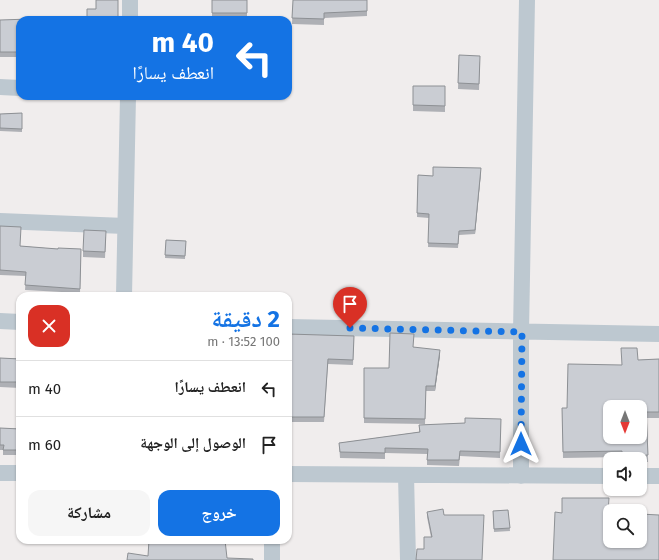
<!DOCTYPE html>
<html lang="ar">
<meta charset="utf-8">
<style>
:root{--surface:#fff;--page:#f6f6f6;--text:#222;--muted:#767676;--line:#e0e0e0;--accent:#1473e4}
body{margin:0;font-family:"Fira Sans","Noto Naskh Arabic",sans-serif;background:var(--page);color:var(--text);direction:rtl;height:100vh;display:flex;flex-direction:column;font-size:15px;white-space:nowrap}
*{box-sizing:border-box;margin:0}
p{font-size:13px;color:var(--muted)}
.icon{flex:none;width:22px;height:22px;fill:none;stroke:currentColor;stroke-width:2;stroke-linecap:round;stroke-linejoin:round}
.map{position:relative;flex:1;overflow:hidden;direction:ltr}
.drawer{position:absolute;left:16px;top:292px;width:276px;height:252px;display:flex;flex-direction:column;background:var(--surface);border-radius:12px;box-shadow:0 1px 3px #0004;direction:rtl}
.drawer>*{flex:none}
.top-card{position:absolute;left:16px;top:16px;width:276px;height:84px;border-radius:12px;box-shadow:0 1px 3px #0004;direction:rtl;background:#1473e4;color:#fff;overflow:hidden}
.needle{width:26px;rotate:180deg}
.tools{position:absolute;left:603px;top:400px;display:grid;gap:8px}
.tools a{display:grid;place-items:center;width:44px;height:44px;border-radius:8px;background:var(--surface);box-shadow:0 1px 3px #0004;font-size:20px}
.pin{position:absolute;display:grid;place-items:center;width:34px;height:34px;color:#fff;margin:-41px -17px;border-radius:50% 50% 50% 0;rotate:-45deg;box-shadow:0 0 4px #0007}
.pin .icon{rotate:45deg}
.me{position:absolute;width:44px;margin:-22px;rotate:0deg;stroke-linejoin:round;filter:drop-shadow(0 0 3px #0008)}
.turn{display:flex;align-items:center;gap:14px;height:84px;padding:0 12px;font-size:18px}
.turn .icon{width:52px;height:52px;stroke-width:2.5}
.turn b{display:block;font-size:28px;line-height:34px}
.round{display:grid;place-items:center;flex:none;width:42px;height:42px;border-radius:12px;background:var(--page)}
.headline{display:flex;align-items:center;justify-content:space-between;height:68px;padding:0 12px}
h1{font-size:24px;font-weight:700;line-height:30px;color:var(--accent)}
.primary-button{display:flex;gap:8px;margin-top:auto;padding:8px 12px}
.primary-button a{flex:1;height:46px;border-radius:12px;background:var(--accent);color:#fff;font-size:16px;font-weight:700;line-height:46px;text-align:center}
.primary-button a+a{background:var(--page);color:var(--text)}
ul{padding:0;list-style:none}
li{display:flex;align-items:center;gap:12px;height:56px;padding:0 12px;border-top:1px solid var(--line)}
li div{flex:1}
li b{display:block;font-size:15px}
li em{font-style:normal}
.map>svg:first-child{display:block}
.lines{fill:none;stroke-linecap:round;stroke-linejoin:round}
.street{stroke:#bdc8d0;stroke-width:16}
.wall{fill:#aeb0b5}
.shaded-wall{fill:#8d9094}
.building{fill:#cacdd3;stroke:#8d9094;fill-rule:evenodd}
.route{stroke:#1473e4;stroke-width:7;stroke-dasharray:0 12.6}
</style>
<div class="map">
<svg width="659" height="560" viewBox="0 0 659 560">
<rect width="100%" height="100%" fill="#f0eded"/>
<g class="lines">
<path class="street" d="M 130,20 L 130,0
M 0,87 L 20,88
M 0,221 L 125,226
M 124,296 L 128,96
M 0,321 L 20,322
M 288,327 L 659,334
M 0,473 L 20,473
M 288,474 L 610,476
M 406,475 L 408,560
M 521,476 L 521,332 L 527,0
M 640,476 L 659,476
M 272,540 L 272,560"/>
</g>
<path class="wall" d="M 212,0 L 247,0 L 247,20 L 212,20 Z
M 293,0 L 367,0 L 367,16 L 324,18 L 324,25 L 292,24 Z
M 0,20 L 20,20 L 20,57 L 0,57 Z
M 459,55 L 480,62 L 479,90 L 458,89 Z
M 413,86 L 445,86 L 445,112 L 413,111 Z
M 22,113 L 22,132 L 0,131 L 0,114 Z
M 481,172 L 475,234 L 459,235 L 458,248 L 428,247 L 429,218 L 417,217 L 418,175 L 433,176 Z
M 0,226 L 20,246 L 58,249 L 81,249 L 80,293 L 25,290 L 26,276 L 0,275 Z
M 106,237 L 105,258 L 83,257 L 83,251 Z
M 166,240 L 186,241 L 185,259 L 165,258 Z
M 288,334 L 354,336 L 353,365 L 328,364 L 324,422 L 290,422 L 289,450 L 288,450 Z
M 413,347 L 440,355 L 435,391 L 426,391 L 425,424 L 364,423 L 364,368 L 389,368 Z
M 0,358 L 20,359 L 20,388 L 0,387 Z
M 659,359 L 659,418 L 647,418 L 648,462 L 640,462 L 640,459 L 622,459 L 622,457 L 563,458 L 562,408 L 567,408 L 622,365 L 638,360 Z
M 501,419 L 500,458 L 460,456 L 459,466 L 427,465 L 427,454 L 385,453 L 385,459 L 340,458 L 339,443 L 419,432 L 419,425 L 465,423 Z
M 0,428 L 20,429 L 20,455 L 3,455 L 3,450 L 0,450 Z
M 508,510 L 510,531 L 494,532 L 493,511 Z
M 427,512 L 444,515 L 482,560 L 424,549 L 431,537 L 427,517 Z"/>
<path class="shaded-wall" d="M 481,168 L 481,172 L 475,234 L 475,230 Z
M 440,350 L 440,355 L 435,391 L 435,386 Z"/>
<path class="building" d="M 96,0 L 118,0 L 118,20 L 87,20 L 87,9 L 96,9 Z
M 212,0 L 247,0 L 247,13 L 212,13 Z
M 293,0 L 367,0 L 367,11 L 324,13 L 324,19 L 292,18 Z
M 30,19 L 31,20 L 20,20 L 20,52 L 0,52 L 0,20 Z
M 459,55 L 480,56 L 479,84 L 458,83 Z
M 288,57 L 289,57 L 288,74 Z
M 413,86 L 445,86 L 445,106 L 413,105 Z
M 22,113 L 22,129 L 0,128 L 0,114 Z
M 433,167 L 481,168 L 475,230 L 459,231 L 458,244 L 428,243 L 429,214 L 417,213 L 418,175 L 433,176 Z
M 0,226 L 21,227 L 20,246 L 58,249 L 58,248 L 81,249 L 80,289 L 25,285 L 26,272 L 0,270 Z
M 84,230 L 106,231 L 105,252 L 83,251 Z
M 166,240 L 186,241 L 185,256 L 165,255 Z
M 390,333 L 414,334 L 413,347 L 440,350 L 435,386 L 426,386 L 425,419 L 364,418 L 364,368 L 389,368 Z
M 288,334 L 354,336 L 353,360 L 328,359 L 324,417 L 290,417 L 289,445 L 288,445 L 288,362 L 289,359 L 288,359 Z
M 621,348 L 637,348 L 638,360 L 659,359 L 659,412 L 646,412 L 648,455 L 622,456 L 622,451 L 563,452 L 562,408 L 567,408 L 568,364 L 622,365 ZM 610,407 L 640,407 L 640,437 L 610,437 Z
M 0,358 L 20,359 L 20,382 L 0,382 Z
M 465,418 L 501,419 L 500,452 L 460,451 L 459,460 L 427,460 L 428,449 L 385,448 L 385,453 L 340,452 L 339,443 L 420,432 L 419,425 L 465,423 Z
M 0,428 L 20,429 L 20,450 L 3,450 L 4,445 L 0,445 Z
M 562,498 L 609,498 L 608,513 L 610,513 L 610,541 L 640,541 L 640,514 L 659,515 L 659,560 L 553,560 L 555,512 L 562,513 Z
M 443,509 L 444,515 L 484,515 L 482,560 L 416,560 L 417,549 L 424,549 L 424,537 L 432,537 L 427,512 Z
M 508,510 L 510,528 L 494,529 L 493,511 Z
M 149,540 L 225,540 L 227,558 L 253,559 L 253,560 L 127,560 L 128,553 L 148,556 Z"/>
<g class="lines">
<path class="route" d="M 350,328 L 522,332 L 521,444"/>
</g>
</svg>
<div class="tools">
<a><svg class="needle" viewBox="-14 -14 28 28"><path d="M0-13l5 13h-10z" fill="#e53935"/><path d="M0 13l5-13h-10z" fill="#767676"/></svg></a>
<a><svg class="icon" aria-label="sound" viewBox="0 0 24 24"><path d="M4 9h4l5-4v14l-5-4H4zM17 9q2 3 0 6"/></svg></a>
<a><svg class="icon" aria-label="search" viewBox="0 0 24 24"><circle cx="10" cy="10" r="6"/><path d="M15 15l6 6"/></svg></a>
</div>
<div class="pin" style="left:350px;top:328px;background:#d93025"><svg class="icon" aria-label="arrive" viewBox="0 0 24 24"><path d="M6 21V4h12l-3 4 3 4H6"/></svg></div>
<svg class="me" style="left:521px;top:444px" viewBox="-20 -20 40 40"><path d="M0-17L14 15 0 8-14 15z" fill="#1473e4" stroke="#fff" stroke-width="4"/></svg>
<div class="top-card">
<div class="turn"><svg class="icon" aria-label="left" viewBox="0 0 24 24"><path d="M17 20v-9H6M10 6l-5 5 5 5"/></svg><div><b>40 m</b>انعطف يسارًا</div></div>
</div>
<section class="drawer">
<div class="headline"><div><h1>2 دقيقة</h1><p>100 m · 13:52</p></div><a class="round" style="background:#d93025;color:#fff"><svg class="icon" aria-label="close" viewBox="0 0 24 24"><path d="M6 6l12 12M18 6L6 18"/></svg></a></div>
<ul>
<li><svg class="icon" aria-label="left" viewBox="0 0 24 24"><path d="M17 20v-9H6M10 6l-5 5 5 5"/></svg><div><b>انعطف يسارًا</b></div><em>40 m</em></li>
<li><svg class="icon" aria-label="arrive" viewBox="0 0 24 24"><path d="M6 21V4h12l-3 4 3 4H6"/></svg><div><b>الوصول إلى الوجهة</b></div><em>60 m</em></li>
</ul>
<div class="primary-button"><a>خروج</a><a>مشاركة</a></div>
</section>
</div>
